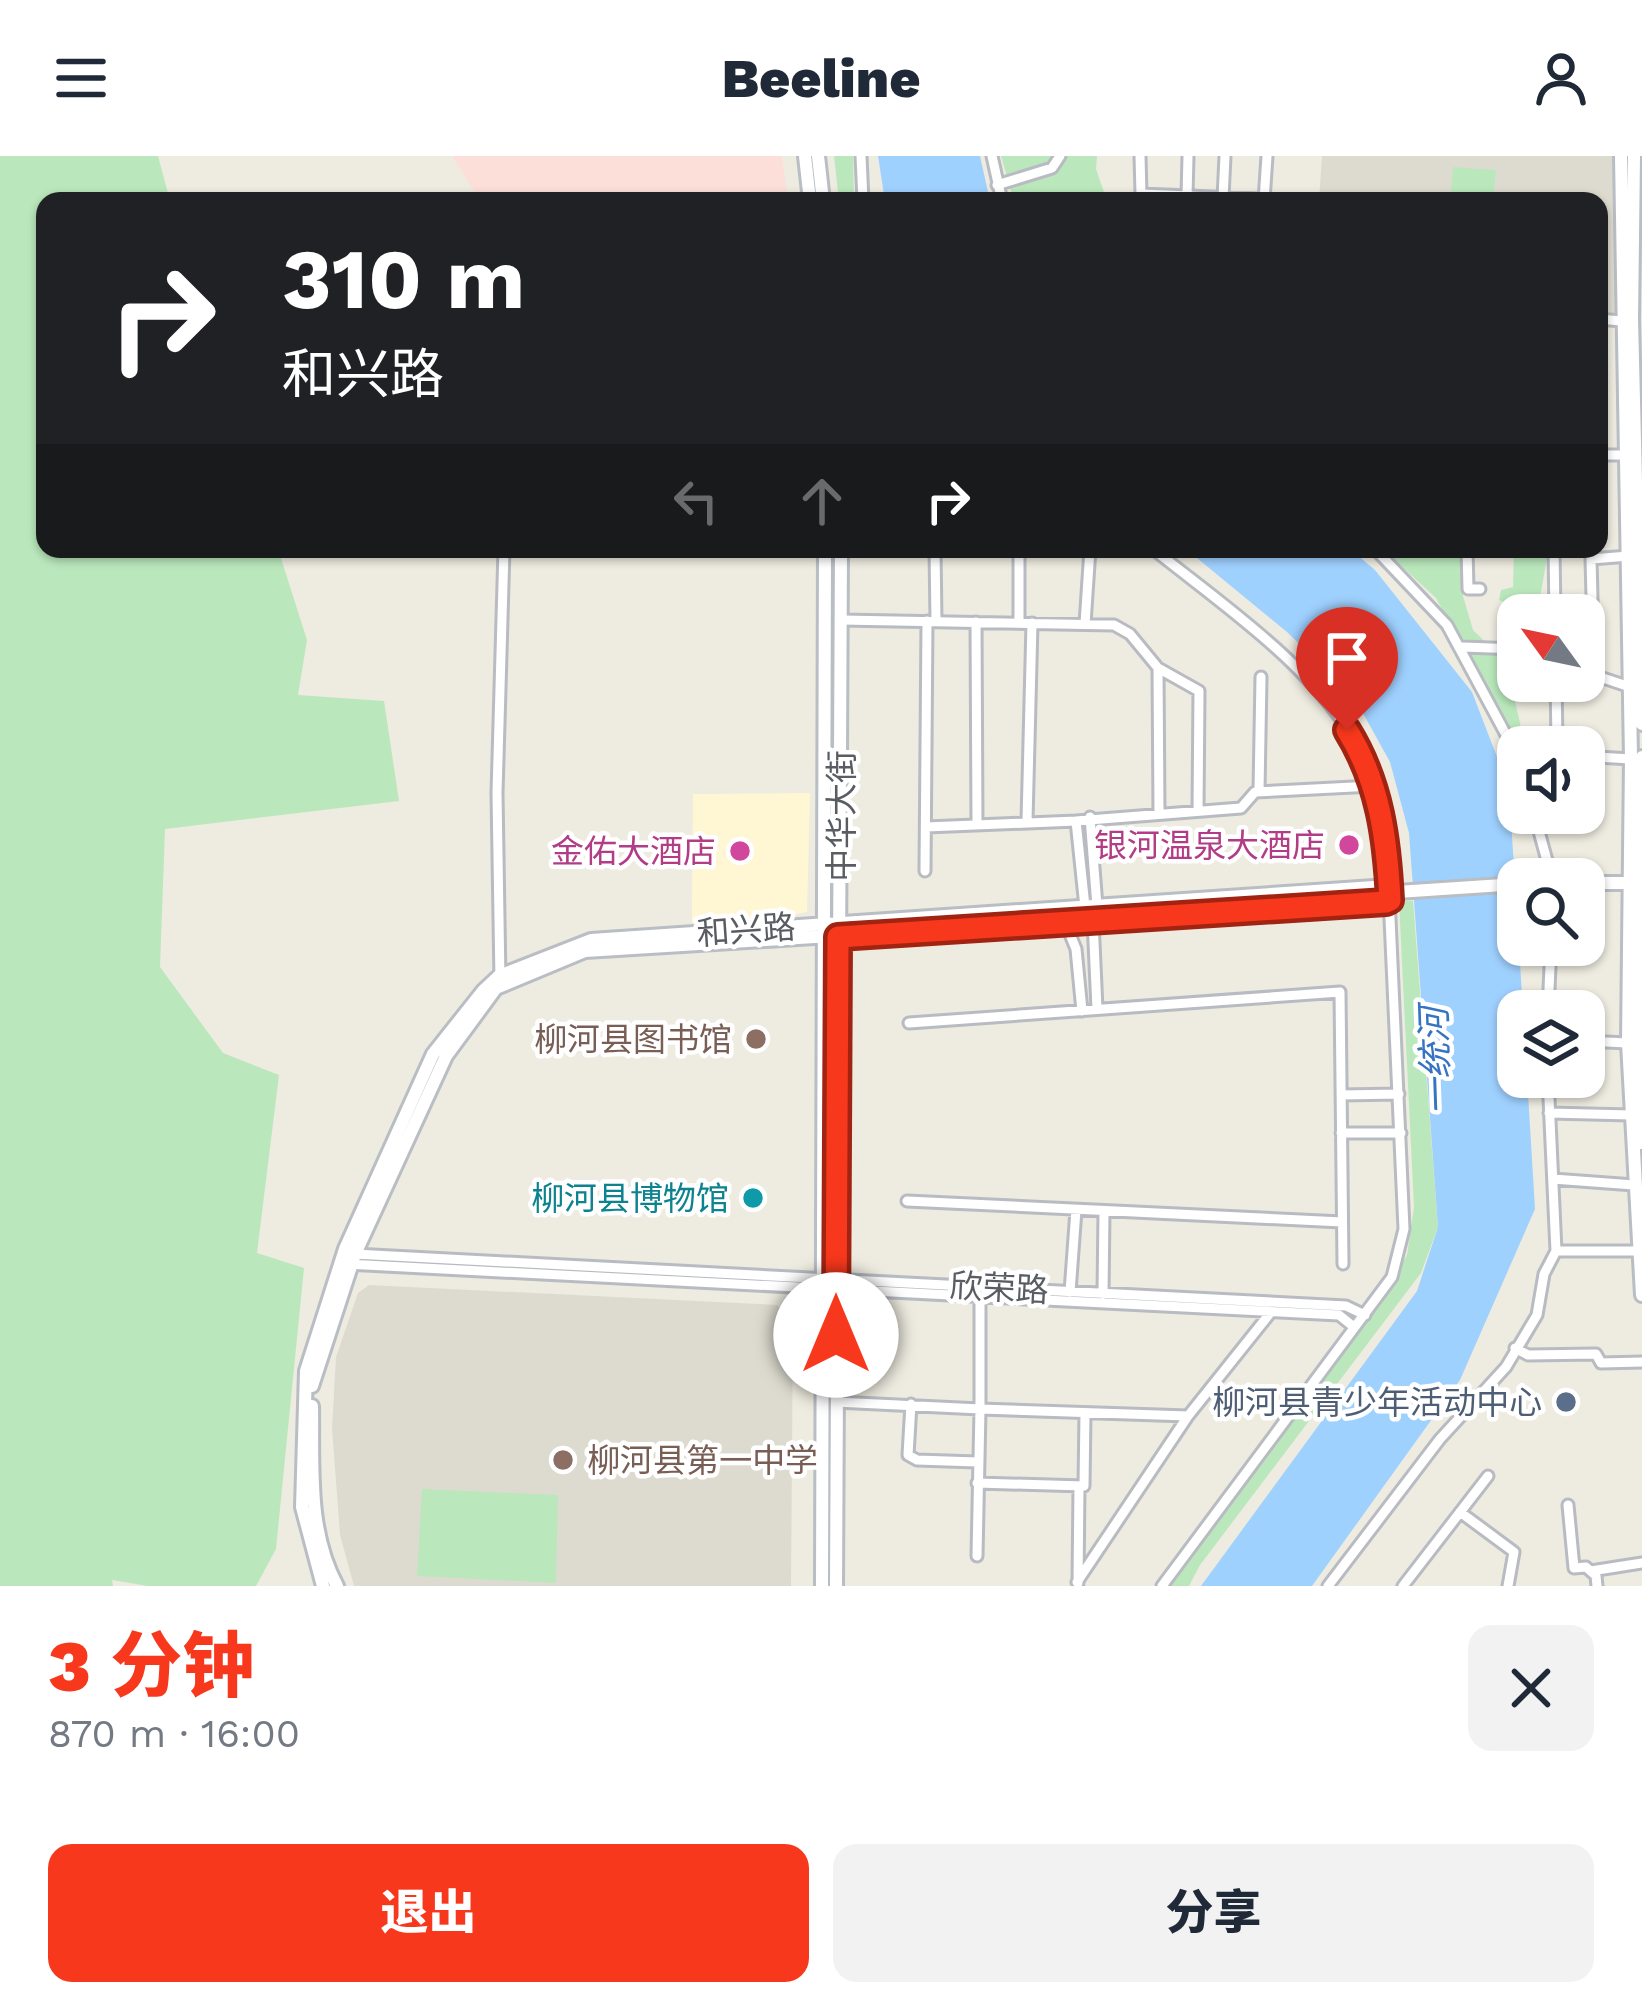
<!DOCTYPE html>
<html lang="zh">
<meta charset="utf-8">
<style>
:root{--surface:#fff;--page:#f2f2f3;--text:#1f2937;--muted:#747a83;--accent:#f8381c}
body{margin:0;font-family:"Work Sans","Noto Sans SC",sans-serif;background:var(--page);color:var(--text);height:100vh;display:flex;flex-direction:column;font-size:45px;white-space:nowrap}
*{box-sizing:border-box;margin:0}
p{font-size:39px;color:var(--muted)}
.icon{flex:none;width:66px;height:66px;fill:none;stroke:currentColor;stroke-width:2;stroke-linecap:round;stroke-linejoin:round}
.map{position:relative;height:1430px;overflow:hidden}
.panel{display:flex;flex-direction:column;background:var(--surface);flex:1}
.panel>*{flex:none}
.guide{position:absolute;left:36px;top:36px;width:1572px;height:366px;border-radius:24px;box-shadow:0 3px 9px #0004;background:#202124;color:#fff;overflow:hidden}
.needle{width:78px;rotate:303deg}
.fabs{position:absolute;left:1497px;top:438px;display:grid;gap:24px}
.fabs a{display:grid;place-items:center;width:108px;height:108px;border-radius:24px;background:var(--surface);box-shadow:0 3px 9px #0004;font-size:60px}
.pin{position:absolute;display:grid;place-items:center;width:102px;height:102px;color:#fff;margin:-123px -51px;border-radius:50% 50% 50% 0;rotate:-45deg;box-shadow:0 0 12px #0007}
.pin .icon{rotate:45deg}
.me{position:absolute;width:132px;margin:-66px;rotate:0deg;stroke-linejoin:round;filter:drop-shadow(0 0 9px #0008)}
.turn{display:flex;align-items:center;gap:42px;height:252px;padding:0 48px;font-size:54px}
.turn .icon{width:156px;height:156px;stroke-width:2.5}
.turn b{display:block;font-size:84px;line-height:102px}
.lanes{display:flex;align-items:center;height:114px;padding:0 48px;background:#0003;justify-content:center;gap:60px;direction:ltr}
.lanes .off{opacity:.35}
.round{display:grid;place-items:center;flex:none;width:126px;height:126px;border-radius:24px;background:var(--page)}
.overview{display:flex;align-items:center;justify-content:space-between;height:204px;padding:0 48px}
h1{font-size:72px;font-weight:800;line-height:90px;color:var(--accent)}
.action{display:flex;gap:24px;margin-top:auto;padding:24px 48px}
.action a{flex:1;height:138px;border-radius:24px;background:var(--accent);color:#fff;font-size:48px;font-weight:800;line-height:138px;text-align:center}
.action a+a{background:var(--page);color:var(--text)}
header{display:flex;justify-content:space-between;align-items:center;height:156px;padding:0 48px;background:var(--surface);font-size:54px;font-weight:800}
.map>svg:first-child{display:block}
.commercial{fill:#fff7d4}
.education{fill:#dddbcf}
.medical{fill:#fddfda}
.green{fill:#bae8bc}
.water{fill:#9fd1ff}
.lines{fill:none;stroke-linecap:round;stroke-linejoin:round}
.street-casing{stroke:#b8bbc1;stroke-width:15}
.secondary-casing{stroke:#b9bdc4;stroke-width:18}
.street{stroke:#fff;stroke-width:9}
.secondary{stroke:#fff;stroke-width:12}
.route-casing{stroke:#a12412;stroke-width:30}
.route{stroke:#f8381c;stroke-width:21}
.hotel-dot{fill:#d1479c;stroke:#fff;stroke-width:4.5}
.education-dot{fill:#8d6e63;stroke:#fff;stroke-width:4.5}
.culture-dot{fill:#0f9aa8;stroke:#fff;stroke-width:4.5}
.service-dot{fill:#5c6f8a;stroke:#fff;stroke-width:4.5}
.labels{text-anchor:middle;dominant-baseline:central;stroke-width:9;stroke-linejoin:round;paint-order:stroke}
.street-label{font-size:33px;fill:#595d63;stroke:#fff}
.hotel-label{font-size:33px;fill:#b23c85;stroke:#fff;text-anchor:end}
.education-label{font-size:33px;fill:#785e54;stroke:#fff;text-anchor:end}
.culture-label{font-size:33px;fill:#0d838f;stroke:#fff;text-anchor:end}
.service-label{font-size:33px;fill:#4e5e75;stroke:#fff;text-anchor:end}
.water-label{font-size:36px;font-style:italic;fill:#3674c3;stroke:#fff}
</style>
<header><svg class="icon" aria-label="menu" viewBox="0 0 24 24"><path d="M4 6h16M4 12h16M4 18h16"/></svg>Beeline<svg class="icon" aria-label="person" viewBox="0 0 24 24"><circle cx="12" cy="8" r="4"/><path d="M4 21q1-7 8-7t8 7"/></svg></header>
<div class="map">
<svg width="1642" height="1430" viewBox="0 0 1642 1430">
<rect width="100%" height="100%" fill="#eeebe0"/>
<path class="commercial" d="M 810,637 L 807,756 L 747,767 L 692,767 L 693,638 Z"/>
<path class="education" d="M 1322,0 L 1614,0 L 1619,162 L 1599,159 L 1599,45 L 1319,45 Z
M 369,1129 L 777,1149 L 793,1166 L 791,1430 L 354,1430 L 340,1379 L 332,1272 L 336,1201 L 358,1137 Z"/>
<path class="medical" d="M 452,0 L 782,0 L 788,45 L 480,45 Z"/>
<path class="green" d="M 0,0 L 158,0 L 170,45 L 45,45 L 45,393 L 278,393 L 307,484 L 298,539 L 384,545 L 399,645 L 165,673 L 160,811 L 223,897 L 279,919 L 257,1097 L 304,1112 L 276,1393 L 256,1430 L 148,1430 L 112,1424 L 113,1430 L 0,1430 Z
M 834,0 L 853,0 L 854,45 L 839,45 Z
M 1001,0 L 1097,0 L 1096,13 L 1107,45 L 1014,45 Z
M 1453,11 L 1496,14 L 1493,45 L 1450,45 Z
M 1383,393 L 1462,393 L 1463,440 L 1473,474 L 1506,506 L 1522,576 L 1506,571 L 1436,442 Z
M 1514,393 L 1563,393 L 1563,397 L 1548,396 L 1540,442 L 1518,440 L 1515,451 L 1499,444 L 1501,434 L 1513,431 Z
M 1399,745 L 1413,745 L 1438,1071 L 1421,1117 L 1200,1409 L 1189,1430 L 1169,1430 L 1389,1130 L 1407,1099 L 1414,1051 Z
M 422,1333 L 558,1339 L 556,1427 L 417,1420 Z"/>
<path class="water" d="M 878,0 L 980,0 L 990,45 L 885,45 Z
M 1186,393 L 1350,393 L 1375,414 L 1472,536 L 1509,632 L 1523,855 L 1518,855 L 1518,921 L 1527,921 L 1535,1053 L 1460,1224 L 1312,1430 L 1201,1430 L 1417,1135 L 1438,1071 L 1409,677 L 1390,606 L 1354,541 L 1287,476 Z"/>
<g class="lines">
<defs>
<path id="street" d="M 861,0 L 863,45
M 992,0 L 1002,45
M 1140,0 L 1141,38 L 1261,43
M 997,29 L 1052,12 L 1060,0
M 1187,40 L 1188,0
M 1223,42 L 1225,0
M 1264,45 L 1267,0
M 1599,163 L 1621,165
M 1599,299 L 1626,299
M 935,393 L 936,465
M 1019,393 L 1019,467
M 1153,393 C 1224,450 1317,512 1360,594 C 1372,619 1378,648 1386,674 L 1404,1073 L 1392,1121 L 1162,1430
M 1375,393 L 1447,469 L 1518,601
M 1467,393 L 1468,433 L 1480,433
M 1554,393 L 1555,459
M 841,464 L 1114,469 L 1130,478 L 1158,512 L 1199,535 L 1198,655
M 976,466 L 977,668
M 1085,468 L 1090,393
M 1463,491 L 1518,493
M 1584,510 L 1594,519 L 1630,531
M 1158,512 L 1159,657
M 1594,519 L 1591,403 L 1629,400
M 1556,525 L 1557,586
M 1597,601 L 1631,603
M 1259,635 L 1261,521
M 1534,657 L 1552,723
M 1090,661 L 1097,750
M 1027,665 L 1032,467
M 1076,665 L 1085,751
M 926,671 L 1076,665 L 1241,652 L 1255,636 L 1373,630
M 925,715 L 927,465
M 1093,764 L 1097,853
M 1065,766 L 1076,793 L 1082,855
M 500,825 L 497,637 L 504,393
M 1548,855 L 1551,789
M 909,867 L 1340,836 L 1343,1108
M 1584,885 L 1628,887
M 1341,939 L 1399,938
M 1549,957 L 1631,959
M 1341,977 L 1401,977
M 1553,1023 L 1634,1029
M 907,1045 L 1342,1066
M 1556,1095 L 1639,1095
M 354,1098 L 1346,1150 L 1365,1159
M 346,1108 L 1339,1159 L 1354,1171
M 1070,1136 L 1076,1054
M 1103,1138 L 1104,1055
M 980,1141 L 980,1253 L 1188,1260
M 1515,1192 L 1528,1199 L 1596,1198 L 1601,1207 L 1642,1206
M 836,1246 L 980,1253 L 977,1400
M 911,1248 L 908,1299 L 917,1304 L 977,1306
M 977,1327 L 1084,1330 L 1085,1257
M 1568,1349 L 1574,1412 L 1586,1411 L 1596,1420 L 1597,1430
M 1460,1356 L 1514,1396 L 1508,1430
M 1591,1415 L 1642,1407
M 1077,1426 L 1188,1260 L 1271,1156
M 1078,1427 L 1079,1330
M 1328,1430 L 1440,1283 L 1506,1211 L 1537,1159 L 1544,1118 L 1556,1095 L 1548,921
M 1403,1430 L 1488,1320"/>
<path id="secondary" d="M 805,0 L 810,45
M 818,0 L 823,45
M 1621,0 L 1631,603 L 1628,887 L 1642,1139
M 1634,0 L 1632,164 L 1642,568
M 1642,601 L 1638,886 L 1642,987
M 1584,727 L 1635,727
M 312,1230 L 355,1098 L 446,900 L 496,832 L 585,795 L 1386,746 L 1397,736
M 312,1250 C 313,1311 307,1375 337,1430
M 323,1430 L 302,1351 L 306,1215 L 345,1093 L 433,898 L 483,835 L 499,820 L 591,784 L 1389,730 L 1397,736 L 1518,728
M 822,1430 L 825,393
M 836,1430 L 841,393"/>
</defs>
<use href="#street" class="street-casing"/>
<use href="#secondary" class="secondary-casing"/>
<use href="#street" class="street"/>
<use href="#secondary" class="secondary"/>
</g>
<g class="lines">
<defs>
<path id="route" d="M 836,1179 L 838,781 L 1386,746 L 1390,744 C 1387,684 1380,627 1347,574"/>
</defs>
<use href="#route" class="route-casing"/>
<use href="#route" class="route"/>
</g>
<g class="hotel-dot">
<circle cx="1349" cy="689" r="12"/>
<circle cx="740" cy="695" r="12"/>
</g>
<g class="education-dot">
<circle cx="756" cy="883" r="12"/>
<circle cx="563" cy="1304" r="12"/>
</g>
<circle class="culture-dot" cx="753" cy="1042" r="12"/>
<circle class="service-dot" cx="1566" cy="1246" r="12"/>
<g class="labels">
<g class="street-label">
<text transform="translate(841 660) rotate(-90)">中华大街</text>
<text transform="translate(746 774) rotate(-4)">和兴路</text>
<text transform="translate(999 1132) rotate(3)">欣荣路</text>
</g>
<g class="hotel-label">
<text x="1325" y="689">银河温泉大酒店</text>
<text x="716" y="695">金佑大酒店</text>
</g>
<g class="education-label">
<text x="732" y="883">柳河县图书馆</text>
<text x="587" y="1304" text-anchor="start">柳河县第一中学</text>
</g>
<g class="culture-label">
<text x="729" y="1042">柳河县博物馆</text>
</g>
<g class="service-label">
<text x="1542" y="1246">柳河县青少年活动中心</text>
</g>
<g class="water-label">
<text transform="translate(1436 905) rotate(-92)">一统河</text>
</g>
</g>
</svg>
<div class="fabs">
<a><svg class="needle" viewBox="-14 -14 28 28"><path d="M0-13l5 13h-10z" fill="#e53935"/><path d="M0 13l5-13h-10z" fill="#747a83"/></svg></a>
<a><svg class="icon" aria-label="sound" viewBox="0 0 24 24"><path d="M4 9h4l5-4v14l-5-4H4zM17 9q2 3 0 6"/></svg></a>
<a><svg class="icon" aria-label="search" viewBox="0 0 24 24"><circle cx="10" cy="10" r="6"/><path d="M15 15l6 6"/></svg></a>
<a><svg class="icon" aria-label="layers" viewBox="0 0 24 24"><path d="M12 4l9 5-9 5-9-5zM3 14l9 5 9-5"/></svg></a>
</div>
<div class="pin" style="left:1347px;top:574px;background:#d93025"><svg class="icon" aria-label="arrive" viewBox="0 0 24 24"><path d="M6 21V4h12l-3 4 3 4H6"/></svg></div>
<svg class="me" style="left:836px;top:1179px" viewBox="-20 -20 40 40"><circle r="19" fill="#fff"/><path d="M0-13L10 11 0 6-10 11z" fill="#f8381c"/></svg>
<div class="guide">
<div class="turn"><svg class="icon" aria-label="right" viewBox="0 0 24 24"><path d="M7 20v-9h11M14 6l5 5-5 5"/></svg><div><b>310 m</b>和兴路</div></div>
<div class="lanes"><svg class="icon off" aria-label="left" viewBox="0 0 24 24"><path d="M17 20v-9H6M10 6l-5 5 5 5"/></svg><svg class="icon off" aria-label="ahead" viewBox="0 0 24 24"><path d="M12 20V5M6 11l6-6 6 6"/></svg><svg class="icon" aria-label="right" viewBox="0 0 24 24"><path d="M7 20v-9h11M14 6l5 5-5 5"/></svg></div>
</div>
</div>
<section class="panel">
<div class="overview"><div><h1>3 分钟</h1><p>870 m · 16:00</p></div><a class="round"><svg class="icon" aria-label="close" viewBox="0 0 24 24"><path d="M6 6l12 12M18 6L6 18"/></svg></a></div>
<div class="action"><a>退出</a><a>分享</a></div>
</section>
